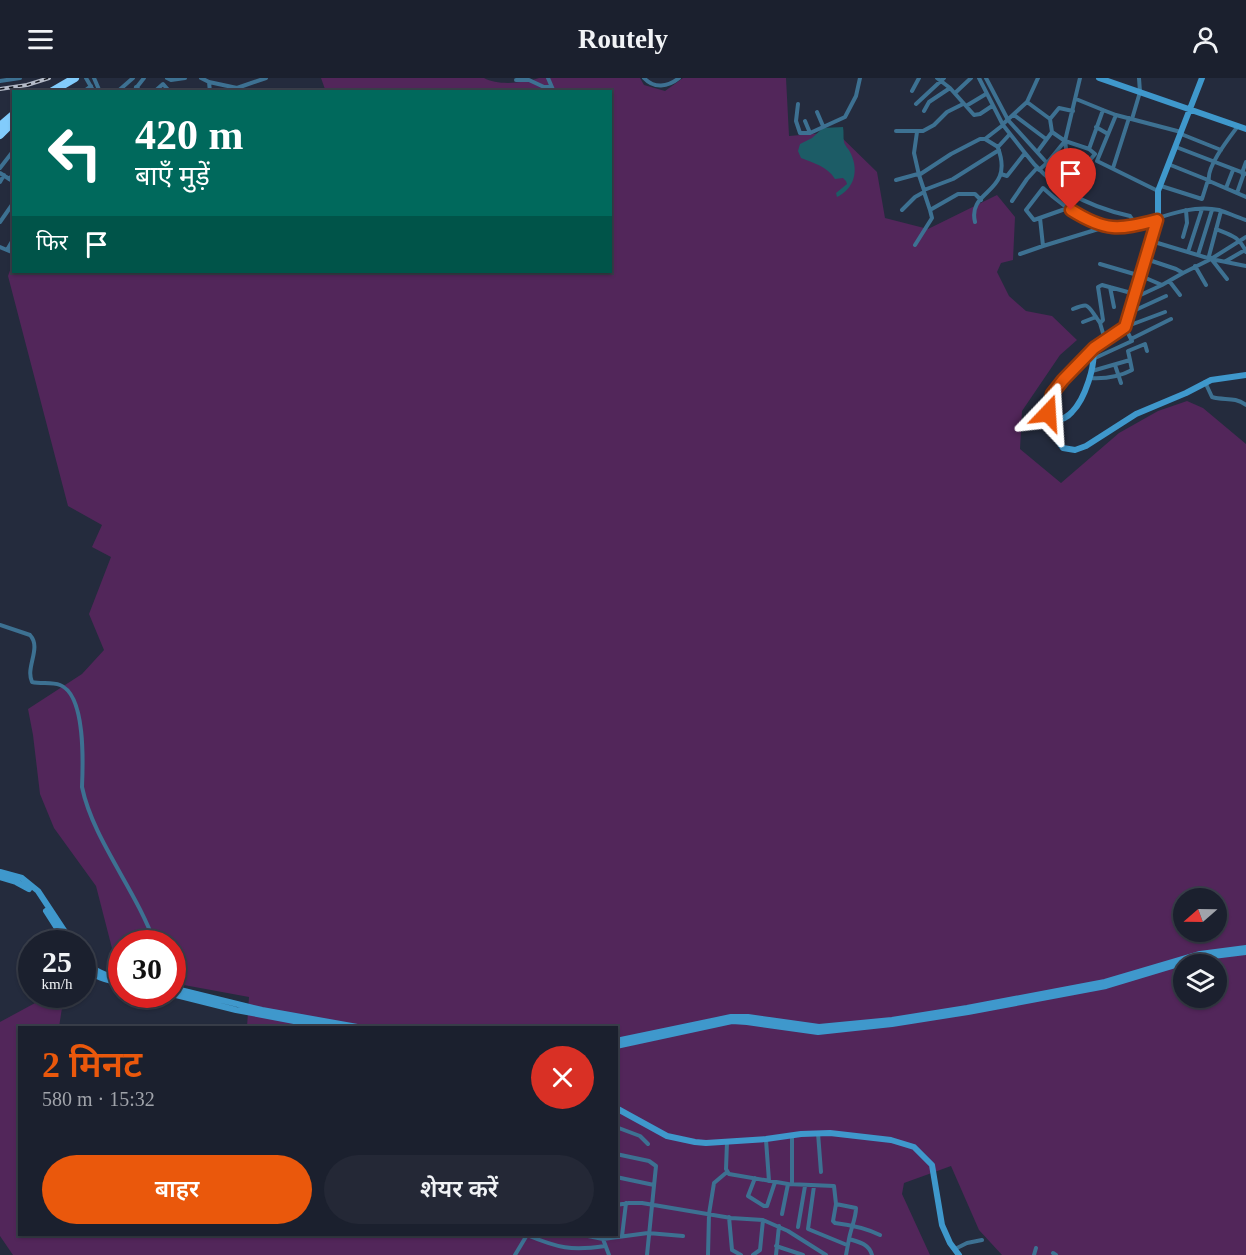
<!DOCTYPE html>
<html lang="hi">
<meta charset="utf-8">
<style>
:root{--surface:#1b202e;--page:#242836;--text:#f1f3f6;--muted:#a0a3aa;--line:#393e4a;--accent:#ea580c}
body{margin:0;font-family:"Times New Roman","Noto Sans Devanagari",serif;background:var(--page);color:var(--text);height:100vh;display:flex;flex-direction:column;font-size:22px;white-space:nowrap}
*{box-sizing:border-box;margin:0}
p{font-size:20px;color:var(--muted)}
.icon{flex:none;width:33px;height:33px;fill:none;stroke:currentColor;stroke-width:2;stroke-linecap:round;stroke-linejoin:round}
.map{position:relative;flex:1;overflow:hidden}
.details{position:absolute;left:18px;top:948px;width:600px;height:210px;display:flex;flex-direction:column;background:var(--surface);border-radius:0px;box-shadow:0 2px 4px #0004,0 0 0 2px var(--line)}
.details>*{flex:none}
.banner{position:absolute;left:12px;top:12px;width:600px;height:183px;border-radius:0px;box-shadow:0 2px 4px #0004,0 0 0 2px var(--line);background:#00695c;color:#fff;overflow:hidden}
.needle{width:39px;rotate:250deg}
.buttons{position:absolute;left:1173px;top:810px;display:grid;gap:12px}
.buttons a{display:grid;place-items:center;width:54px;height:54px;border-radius:50%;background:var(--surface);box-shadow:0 2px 4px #0004,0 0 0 2px var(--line);font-size:30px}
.speed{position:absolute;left:18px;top:852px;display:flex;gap:12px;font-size:30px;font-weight:700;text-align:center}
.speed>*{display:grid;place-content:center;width:78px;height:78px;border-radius:50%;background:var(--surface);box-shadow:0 2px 4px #0004,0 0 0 2px var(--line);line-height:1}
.speed small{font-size:15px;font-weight:400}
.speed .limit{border:9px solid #d22;background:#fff;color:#111}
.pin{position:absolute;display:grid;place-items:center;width:51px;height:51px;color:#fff;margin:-62px -26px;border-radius:50% 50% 50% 0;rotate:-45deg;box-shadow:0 0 6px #0007}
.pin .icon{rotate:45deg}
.me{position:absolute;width:66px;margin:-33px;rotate:20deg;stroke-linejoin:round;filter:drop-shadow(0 0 4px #0008)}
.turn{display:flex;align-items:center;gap:21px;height:126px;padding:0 24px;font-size:27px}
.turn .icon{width:78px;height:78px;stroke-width:2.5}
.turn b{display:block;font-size:42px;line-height:51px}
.then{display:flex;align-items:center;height:57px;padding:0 24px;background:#0003;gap:12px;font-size:22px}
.round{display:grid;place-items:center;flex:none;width:63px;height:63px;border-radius:32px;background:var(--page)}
.head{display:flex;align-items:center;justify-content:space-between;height:102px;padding:0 24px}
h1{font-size:36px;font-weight:600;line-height:45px;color:var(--accent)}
.button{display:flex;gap:12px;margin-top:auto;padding:12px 24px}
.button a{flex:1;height:69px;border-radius:36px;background:var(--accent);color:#fff;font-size:24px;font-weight:600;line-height:69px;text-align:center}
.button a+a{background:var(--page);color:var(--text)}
header{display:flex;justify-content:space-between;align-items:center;height:78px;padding:0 24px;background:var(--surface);font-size:27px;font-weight:600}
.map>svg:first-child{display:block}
.green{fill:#52265a;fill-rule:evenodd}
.water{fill:#1c5c66}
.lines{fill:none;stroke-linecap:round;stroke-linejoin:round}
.street{stroke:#3d7192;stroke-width:4}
.secondary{stroke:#3f98cc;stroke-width:6}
.highway{stroke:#82ccfc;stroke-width:8}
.rail-casing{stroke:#b4bac7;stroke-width:4}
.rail{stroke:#11141c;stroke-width:1.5;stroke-dasharray:4.5;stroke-linecap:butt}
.route-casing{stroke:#983908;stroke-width:15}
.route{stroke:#ea580c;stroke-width:10}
</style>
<header><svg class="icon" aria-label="menu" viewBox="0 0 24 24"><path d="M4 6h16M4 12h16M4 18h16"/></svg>Routely<svg class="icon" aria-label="person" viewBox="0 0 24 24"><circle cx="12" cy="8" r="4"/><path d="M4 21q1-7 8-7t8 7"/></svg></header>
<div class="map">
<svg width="1246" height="1177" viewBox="0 0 1246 1177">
<rect width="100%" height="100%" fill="#242b3d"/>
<path class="green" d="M 321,0 L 484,0 C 498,8 524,5 539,0 L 640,0 L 644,7 L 665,13 L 683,0 L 786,0 L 789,58 L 836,54 L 877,94 L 885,140 L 928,151 L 997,117 L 1015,139 L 1013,182 L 1001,185 L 997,194 L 1009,218 L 1026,233 L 1052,238 L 1077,262 L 1060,277 L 1022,333 L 1020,371 L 1061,405 L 1119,355 L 1158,333 L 1187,323 L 1203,330 L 1246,366 L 1246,1177 L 1002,1177 L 979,1152 L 951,1088 L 904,1105 L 902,1116 L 930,1177 L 13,1177 L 0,1158 L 0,944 L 48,918 L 62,930 L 59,949 L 20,950 L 20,1156 L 616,1156 L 616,950 L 247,949 L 249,919 L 173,905 L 172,866 L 122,866 L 121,886 L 114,878 L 96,808 L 54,750 L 40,716 L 33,657 L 28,631 L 82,596 L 104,572 L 89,536 L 111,479 L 92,469 L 102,447 L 68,428 L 8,198 L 13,184 L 14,194 L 610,194 L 610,14 L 326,14 ZM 1184,820 L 1216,820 L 1216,854 L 1184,854 ZM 1184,886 L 1216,886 L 1216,920 L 1184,920 Z"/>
<path class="water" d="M 843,49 C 844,54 843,59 844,64 C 845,68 849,71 851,76 C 859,93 854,111 837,119 L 836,115 L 847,106 L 846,103 L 843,100 L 835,101 C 827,88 813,85 801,80 L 798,73 L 800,66 L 812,60 L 823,50 Z"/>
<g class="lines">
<path class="street" d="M 86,0 L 94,14
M 94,0 L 100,14
M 167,0 L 171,2 L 185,0
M 201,0 L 209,4 L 210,14
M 548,0 L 554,14
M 644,0 C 654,11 668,9 679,0
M 937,0 L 950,10 L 974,37 L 980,36 L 992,28
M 979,0 L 1003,47 L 1025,75
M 986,0 L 1008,42 L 1047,85 L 1065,63 L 1068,85 L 1085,88 L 1095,76 L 1089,71
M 516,2 L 529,2 L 544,9 L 551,9
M 0,3 L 20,0
M 209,4 L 237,10 L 266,0
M 136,9 L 142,14
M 912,13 L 919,0
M 83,14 L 91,8
M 117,14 L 133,0
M 133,14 L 144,0
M 154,14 L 163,6 L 170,14
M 955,15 L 971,0
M 1076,21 L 1103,32
M 1027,24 L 1050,41 L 1052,54 L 1038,73
M 798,26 L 796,43 L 800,55 L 810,55 L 845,39 L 856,18 L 860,0
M 916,26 L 944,0
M 966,28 L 986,16
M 924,33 L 929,24 L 950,10
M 817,34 L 823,48
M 1014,37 L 1046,61
M 1050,41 L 1059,30 L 1073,33
M 1132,41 L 1140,14 L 1139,0
M 805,43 L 810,55
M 1003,46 L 1027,24 L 1038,0
M 1238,48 C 1229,60 1206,89 1209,103 L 1246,119
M 1096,49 L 1108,56
M 896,53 L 923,53 L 934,47 L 947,34 L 963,26
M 917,54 L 914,75 L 919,97 L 951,76 L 980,61 L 985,61 L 998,69 L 1009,57
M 1052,54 L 1065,63 L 1089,71 L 1103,32 L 1116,37
M 1181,56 L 1221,72
M 985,61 L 1003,47
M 1065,63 L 1080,0
M 1176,69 L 1246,96
M 0,90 L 14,72
M 1113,90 L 1129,40
M 1039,92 L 1047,85 L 1073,110
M 0,95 L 14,104
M 1242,95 L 1246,84
M 1001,96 L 1007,98 L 1025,75 C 1051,110 1089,129 1130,138 L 1132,141 L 1125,150 C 1155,143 1188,125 1219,132 C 1228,135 1237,139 1246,142
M 919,97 L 924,112 L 953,101 L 999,72
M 9,101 L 14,96
M 896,102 L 918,96
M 0,104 L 4,97
M 1161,108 L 1202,121 L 1208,102 L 1168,86
M 1226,110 L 1233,92
M 1158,113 L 1097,83 L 1116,37 L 1181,54
M 1237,115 L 1244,95
M 1012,123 L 1027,101 L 1037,90
M 1068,130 L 1034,142 L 1026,132 L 1043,110 C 1066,131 1093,150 1125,150
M 902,132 L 915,119 L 924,114 L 930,132
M 1221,133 L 1209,178 L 1227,201
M 1040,140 L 1043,168 L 1105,149
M 0,144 L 14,124
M 975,144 C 967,111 1015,116 998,70
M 1216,151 C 1231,157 1240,159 1246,174
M 1183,159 L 1187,145 L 1186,132
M 1151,163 L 1211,181 L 1183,195
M 915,167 L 932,140 L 930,132 L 958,116 L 975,116 L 981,122
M 0,169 L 14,175
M 7,172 L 14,160
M 1188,174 L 1202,131
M 1020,176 L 1043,168
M 1198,177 L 1212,132
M 1146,181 L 1176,191 L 1183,195 L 1162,207
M 1211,181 L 1246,159
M 1211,181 L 1246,188
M 1226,183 L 1245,172
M 1100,186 L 1141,198 L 1162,207 L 1134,220
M 1195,188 L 1206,207
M 1170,204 L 1180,217
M 1110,209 L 1114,229
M 1073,231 C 1088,225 1087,226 1096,239
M 1131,234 L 1166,218
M 1083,244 L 1096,239 L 1100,245 L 1105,262
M 1100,245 L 1103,242 L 1098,209 L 1102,207 L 1135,216
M 1131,261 L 1171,241
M 1095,280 L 1132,263 L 1125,249 L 1165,234
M 1115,287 L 1121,305
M 1092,293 L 1130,282 L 1128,273 L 1145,266 L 1147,273
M 1089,300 C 1104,301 1119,299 1132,292 L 1130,282
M 1205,304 L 1212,319 C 1224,323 1234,318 1246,327
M 1051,345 L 1048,335 L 1052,316 L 1092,272
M 0,547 L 30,557 C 42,570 25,589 32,604 C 41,606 52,604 60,607 C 86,617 83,686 82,709 C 93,762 137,813 155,866
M 616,1049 L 640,1058 L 648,1066
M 818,1055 L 821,1094
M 792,1057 L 792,1106
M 766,1062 L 769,1103
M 727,1064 L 726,1091 L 729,1096 L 788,1106 L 834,1108 L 836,1126
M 616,1076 L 649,1083 L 656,1088 L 647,1177
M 616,1099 L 654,1107
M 755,1100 L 748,1118 L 764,1128 L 767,1128 L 775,1104
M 814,1108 L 808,1151 L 847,1167
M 616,1127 L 629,1125 L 642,1125 L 731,1140 L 763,1142 L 788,1153 L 826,1177
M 782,1136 L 788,1106
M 729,1139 L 732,1172 L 741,1177
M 798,1149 L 805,1108
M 578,1156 L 603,1161 L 648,1155 L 683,1158
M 527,1157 C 558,1170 571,1173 605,1168
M 622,1158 L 626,1125
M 603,1161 L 609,1177
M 776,1168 L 803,1177
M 955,1171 L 967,1165 L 982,1162
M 1053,1175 L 1056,1177
M 515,1177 L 527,1157
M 708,1177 L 709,1136 L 714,1105 L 727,1094
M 753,1177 L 760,1172 L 763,1142
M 776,1177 L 779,1148
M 846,1177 L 849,1161
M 872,1177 C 869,1166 859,1164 849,1161 C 851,1150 856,1140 856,1130 L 836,1126 L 833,1143 L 835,1145 C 851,1147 866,1150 880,1157
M 1034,1177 L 1036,1170"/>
<path class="secondary" d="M 1099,0 L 1246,51
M 1202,0 L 1158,113 L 1158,136 L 1155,148 L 1125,249 L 1093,270 C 1096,287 1085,321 1072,334 C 1066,341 1059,342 1051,345 L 1054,357 L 1063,370 L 1075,372 L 1086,368 L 1136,336 L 1186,315 L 1211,302 L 1246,297
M 0,794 L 22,800 L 38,813 L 73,866
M 0,799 L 16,804 L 29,811
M 46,833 L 67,866
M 82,880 C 92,893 106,898 122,901
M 82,887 C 93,899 106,902 122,905
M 172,910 L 262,932 L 363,950
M 172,916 L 236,932 L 331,950
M 616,963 L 731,939 L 748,939 L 819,949 L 892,942 L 967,930 L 1105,904 L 1200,876 L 1246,870
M 616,968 L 732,943 L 747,944 L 818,954 L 892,946 L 968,934 L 1106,908 L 1189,883 L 1213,878 L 1246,874
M 616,1030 L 667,1058 L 695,1064 L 706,1065 L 766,1061 L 801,1056 L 830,1055 L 891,1062 L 914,1069 L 932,1087 L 942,1147 L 950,1165 L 959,1177"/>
<path class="highway" d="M 51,14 L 75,0
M 0,48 L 14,36
M 0,57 L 14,43"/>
<defs>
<path id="rail" d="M 0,11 L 27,7 L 49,0"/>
</defs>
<use href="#rail" class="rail-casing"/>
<use href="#rail" class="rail"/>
</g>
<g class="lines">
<defs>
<path id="route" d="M 1048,335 L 1052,316 L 1063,302 L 1094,270 L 1125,249 L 1157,142 C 1118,152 1106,154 1071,132"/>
</defs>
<use href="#route" class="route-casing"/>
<use href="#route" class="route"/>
</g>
</svg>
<div class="buttons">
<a><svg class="needle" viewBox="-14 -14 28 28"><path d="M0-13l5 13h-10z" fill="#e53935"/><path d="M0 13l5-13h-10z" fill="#a0a3aa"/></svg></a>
<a><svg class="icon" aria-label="layers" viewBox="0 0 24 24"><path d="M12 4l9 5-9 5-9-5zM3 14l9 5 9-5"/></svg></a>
</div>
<div class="speed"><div>25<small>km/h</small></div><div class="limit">30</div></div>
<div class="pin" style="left:1071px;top:132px;background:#d93025"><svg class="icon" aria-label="arrive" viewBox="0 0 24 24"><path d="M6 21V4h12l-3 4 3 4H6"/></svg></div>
<svg class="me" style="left:1048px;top:335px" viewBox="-20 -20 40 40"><path d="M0-17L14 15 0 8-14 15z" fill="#ea580c" stroke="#fff" stroke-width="4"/></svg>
<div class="banner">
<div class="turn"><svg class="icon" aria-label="left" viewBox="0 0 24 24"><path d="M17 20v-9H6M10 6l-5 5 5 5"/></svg><div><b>420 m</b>बाएँ मुड़ें</div></div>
<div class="then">फिर<svg class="icon" aria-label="arrive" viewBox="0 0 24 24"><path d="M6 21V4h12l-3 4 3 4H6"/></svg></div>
</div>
<section class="details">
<div class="head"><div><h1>2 मिनट</h1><p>580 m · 15:32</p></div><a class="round" style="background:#d93025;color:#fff"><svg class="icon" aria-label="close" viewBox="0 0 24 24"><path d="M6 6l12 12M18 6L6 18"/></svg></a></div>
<div class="button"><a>बाहर</a><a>शेयर करें</a></div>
</section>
</div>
